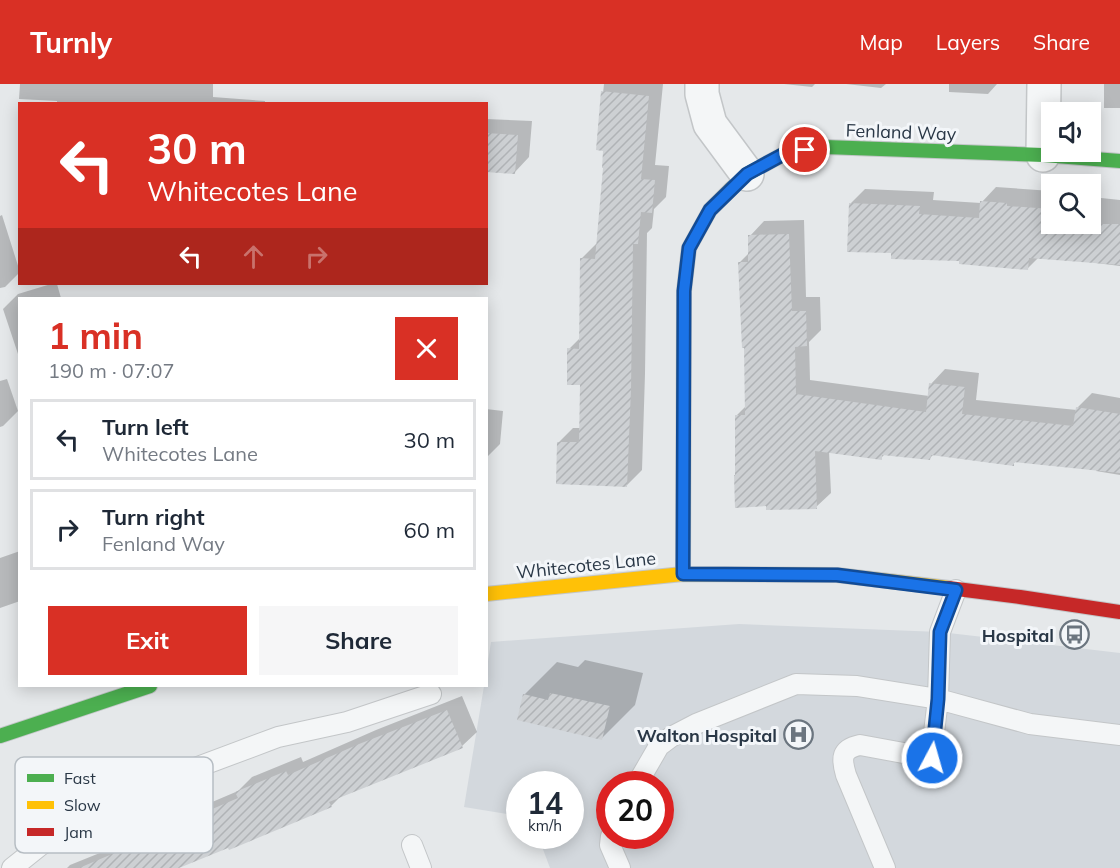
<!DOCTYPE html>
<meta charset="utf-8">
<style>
:root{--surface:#fff;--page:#f6f6f7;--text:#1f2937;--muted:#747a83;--line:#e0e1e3;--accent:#d93025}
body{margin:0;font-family:Mulish,sans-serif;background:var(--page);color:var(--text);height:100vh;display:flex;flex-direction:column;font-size:22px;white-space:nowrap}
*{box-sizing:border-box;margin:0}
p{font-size:20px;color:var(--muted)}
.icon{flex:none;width:33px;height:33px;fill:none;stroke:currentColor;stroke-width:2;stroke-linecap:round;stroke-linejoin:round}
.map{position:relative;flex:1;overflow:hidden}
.side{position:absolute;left:18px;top:213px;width:470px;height:390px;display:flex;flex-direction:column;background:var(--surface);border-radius:0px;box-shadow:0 3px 15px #0003}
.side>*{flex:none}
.top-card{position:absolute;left:18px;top:18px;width:470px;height:183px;border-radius:0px;box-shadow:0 3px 15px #0003;background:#d93025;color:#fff;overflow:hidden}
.tools{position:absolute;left:1041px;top:18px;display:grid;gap:12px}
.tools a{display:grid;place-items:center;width:60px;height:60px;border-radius:0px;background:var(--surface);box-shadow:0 3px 15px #0003;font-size:30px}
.speed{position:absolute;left:506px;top:687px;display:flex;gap:12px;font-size:30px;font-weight:700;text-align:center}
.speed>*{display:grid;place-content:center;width:78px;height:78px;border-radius:50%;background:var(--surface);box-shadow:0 3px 15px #0003;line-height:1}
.speed small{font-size:15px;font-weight:400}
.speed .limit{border:9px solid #d22;background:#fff;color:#111}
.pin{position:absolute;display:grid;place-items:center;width:51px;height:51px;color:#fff;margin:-26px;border:3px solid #fff;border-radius:50%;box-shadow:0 2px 6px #0007}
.me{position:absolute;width:66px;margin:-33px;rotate:6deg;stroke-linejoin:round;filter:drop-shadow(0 0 4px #0008)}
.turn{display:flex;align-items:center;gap:21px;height:126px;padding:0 30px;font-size:27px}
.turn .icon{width:78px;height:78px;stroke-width:2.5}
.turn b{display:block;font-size:42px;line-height:51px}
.lanes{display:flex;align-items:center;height:57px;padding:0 30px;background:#0003;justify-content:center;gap:30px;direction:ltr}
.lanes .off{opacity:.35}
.round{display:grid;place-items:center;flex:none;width:63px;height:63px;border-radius:0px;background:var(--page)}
.overview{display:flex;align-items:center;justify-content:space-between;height:102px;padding:0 30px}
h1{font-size:36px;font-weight:700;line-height:45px;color:var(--accent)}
.primary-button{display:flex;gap:12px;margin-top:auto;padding:12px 30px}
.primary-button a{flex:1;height:69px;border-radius:0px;background:var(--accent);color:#fff;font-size:24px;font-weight:700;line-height:69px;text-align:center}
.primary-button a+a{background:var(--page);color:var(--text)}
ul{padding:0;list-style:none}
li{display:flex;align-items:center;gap:18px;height:81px;margin:0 12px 9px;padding:0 18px;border:3px solid var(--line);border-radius:0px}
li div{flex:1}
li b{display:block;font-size:22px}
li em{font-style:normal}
header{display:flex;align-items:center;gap:36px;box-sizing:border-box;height:84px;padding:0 30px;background:var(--accent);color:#fff}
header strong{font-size:28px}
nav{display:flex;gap:33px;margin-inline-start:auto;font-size:21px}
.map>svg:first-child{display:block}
.built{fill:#d3d8dd;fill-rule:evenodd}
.shadow{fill:#0003}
.building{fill:url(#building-hatch)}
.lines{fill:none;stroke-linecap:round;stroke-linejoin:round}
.lane-casing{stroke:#c3c6c8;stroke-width:22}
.street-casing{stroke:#c3c6c8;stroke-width:36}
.fast-casing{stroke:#c3c6c8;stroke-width:16}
.slow-casing{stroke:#c3c6c8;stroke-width:16}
.jam-casing{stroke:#c3c6c8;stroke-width:16}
.lane{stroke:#f4f6f7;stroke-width:20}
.street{stroke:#f4f6f7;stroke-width:33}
.fast{stroke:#4caf50;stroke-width:14}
.slow{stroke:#ffc107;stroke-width:14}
.jam{stroke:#c62828;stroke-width:14}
.route-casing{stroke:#114b97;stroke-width:15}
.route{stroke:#1a73e8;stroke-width:10}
.labels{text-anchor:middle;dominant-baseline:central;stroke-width:6;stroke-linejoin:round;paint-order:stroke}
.street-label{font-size:18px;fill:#293746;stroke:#f3f6f9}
.poi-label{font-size:18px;font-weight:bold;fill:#293746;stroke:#f3f6f9;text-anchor:end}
.key{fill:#f3f6f9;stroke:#b6bdc3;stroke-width:1.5}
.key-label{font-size:16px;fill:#293746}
</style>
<header>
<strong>Turnly</strong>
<nav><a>Map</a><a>Layers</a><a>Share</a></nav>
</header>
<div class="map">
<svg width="1120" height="784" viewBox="0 0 1120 784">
<defs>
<pattern id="building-hatch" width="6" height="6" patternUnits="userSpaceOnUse" patternTransform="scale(1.5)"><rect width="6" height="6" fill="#cdd0d3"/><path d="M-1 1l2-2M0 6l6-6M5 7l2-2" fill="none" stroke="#b0b3b6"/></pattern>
</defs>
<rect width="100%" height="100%" fill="#e5e8ea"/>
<path class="built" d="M 739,540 L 940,548 L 1120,569 L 1120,784 L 550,784 L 538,752 L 570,752 L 570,700 L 519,700 L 519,732 L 464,723 L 484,602 L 486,602 L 486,590 L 491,558 ZM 609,700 L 660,700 L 660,752 L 609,752 Z"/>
<path class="shadow" d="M 16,0 L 213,0 L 213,13 L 265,17 L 265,19 L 272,20 L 62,20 L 57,19 L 57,17 L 19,15 L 20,0 Z
M 604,0 L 663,0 L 655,81 L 669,82 L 666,113 L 654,125 L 652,144 L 647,149 L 645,290 L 642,386 L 627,401 L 559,358 L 573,344 L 581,344 L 582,300 L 569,265 L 580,254 L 581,175 L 596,160 L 598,160 L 605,66 L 597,65 Z
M 784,0 L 815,0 L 812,3 Z
M 846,0 L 886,0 L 881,4 Z
M 949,0 L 997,0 L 988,10 L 949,8 Z
M 1104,0 L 1120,0 L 1120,24 L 1104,24 Z
M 486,35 L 532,37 L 529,73 L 515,88 L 486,87 Z
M 996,103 L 1052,107 L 1052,140 L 1090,140 L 1090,110 L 1092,110 L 1092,113 L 1120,116 L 1120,182 L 1096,179 L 1096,178 L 1039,173 L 1028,184 L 893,168 L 850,120 L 865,105 L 934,108 L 933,116 L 981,119 Z
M 2,131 L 20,188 L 5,203 L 0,204 L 0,132 Z
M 804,136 L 806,213 L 820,213 L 821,246 L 809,258 L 810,296 L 929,312 L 931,300 L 945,285 L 979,289 L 976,316 L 1077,326 L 1077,324 L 1092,309 L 1120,314 L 1120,391 L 1096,387 L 1097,385 L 1016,377 L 1013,380 L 934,370 L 929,375 L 885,370 L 881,374 L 829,367 L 831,409 L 816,423 L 736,332 L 746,322 L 745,262 L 739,179 L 750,168 L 750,152 L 764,137 Z
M 51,200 L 57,200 L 61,214 L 20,214 L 20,276 L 3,225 L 18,210 Z
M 7,295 L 18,327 L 3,342 L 0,343 L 0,297 Z
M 486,325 L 503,327 L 500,360 L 486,374 Z
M 20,467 L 20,517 L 0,524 L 0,474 Z
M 585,576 L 643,589 L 635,621 L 602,654 L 524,611 L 557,578 L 578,583 Z
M 462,612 L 477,648 L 462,662 L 342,711 L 331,722 L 229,762 L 177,784 L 67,784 L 70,781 L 122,760 L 125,757 L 180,734 L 184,730 L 238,707 L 252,693 L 301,673 L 303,678 L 376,646 Z"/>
<path class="building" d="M 601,7 L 649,12 L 641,95 L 655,96 L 652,129 L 641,128 L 638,160 L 633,160 L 631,305 L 627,403 L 556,400 L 557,358 L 579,358 L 580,301 L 567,301 L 567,264 L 579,265 L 580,174 L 595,175 L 603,84 L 602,84 L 603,67 L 596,66 Z
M 486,49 L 518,51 L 515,90 L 486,88 Z
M 980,117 L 1007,119 L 1007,122 L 1052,125 L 1052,140 L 1120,140 L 1120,181 L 1029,174 L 1028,186 L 959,180 L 959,177 L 891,175 L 891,169 L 847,168 L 849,119 L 920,122 L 919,130 L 979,134 Z
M 789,150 L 792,227 L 806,227 L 807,262 L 795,263 L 796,310 L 926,328 L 929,299 L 965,303 L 962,330 L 1073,342 L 1076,323 L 1120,330 L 1120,389 L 1014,378 L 1014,382 L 931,371 L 930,376 L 882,371 L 882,376 L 815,367 L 817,425 L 766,426 L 766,422 L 735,424 L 734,391 L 735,391 L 735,331 L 745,331 L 744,264 L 742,264 L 738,178 L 748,178 L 748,151 Z
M 550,609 L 610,622 L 602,656 L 517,636 L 523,610 L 548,616 Z
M 447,626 L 463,664 L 329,718 L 332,723 L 229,766 L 228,764 L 179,784 L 79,784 L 169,746 L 168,744 L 238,714 L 235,708 L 286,687 L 288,691 L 359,660 Z"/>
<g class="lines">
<defs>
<path id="lane" d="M 637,700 L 659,662 L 671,653 L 696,640 L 796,600 L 857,602 L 938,615 L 1030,640 L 1120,651
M 611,752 L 610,761 L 620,784
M 412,761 L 421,784
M 12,784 L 41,761 L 139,705 L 278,653 L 347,638 L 431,610
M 885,784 L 846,691 C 841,674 841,665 860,661 L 931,674 L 938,615 L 940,548 L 956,506"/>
<path id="street" d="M 702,0 L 702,10 L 710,40 L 747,90
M 1043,71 L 1044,0"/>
<path id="fast" d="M 731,105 L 747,90 L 784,70 L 825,63 L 1043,71 L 1120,77
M 0,652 L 150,602"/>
<path id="slow" d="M 683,490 L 684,207 L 689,164 L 710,126 L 731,105
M 486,510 L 683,490 L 837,491 L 949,504"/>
<path id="jam" d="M 949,504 L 1020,513 L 1120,528"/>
</defs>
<use href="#lane" class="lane-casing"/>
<use href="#street" class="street-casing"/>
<use href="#fast" class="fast-casing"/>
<use href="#slow" class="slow-casing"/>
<use href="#jam" class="jam-casing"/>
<use href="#lane" class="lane"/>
<use href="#street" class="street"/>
<use href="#fast" class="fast"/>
<use href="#slow" class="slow"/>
<use href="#jam" class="jam"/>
</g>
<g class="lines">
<defs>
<path id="route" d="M 805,66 L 784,70 L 747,90 L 710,126 L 689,164 L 684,207 L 683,490 L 837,491 L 956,506 L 940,548 L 938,615 L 932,674"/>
</defs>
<use href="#route" class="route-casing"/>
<use href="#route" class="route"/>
</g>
<defs>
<symbol id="bus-ring" viewBox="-11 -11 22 22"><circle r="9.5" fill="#f3f6f9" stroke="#6b757f" stroke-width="1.5"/><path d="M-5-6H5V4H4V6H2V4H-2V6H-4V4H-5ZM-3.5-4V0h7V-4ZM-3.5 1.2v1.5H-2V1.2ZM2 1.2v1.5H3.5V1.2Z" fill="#6b757f"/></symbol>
<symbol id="hospital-ring" viewBox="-11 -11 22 22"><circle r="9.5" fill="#f3f6f9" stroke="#6b757f" stroke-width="1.5"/><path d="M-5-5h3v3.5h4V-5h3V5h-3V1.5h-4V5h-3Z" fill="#6b757f"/></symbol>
</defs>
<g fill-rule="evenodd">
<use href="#bus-ring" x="1058" y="534" width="33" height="33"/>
<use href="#hospital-ring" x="782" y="634" width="33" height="33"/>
</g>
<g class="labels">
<g class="street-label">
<text transform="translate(901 48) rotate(2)">Fenland Way</text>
<text transform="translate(586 481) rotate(-6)">Whitecotes Lane</text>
</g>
<g class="poi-label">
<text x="1054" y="551">Hospital</text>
<text x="777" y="651">Walton Hospital</text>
</g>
</g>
<rect x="15" y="673" width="198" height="96" rx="9" class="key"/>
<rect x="27" y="690" width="27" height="8" fill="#4caf50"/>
<rect x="27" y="717" width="27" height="8" fill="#ffc107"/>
<rect x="27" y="744" width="27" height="8" fill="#c62828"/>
<g class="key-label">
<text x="64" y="700">Fast</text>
<text x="64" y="727">Slow</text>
<text x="64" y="754">Jam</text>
</g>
</svg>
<div class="tools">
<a><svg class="icon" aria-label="sound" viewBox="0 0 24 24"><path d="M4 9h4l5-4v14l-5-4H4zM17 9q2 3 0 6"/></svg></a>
<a><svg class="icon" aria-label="search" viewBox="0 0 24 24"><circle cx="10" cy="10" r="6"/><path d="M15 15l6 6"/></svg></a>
</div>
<div class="speed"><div>14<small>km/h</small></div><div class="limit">20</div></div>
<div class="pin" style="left:805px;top:66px;background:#d93025"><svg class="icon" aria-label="arrive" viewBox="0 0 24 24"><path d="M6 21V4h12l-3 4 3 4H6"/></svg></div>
<svg class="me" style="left:932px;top:674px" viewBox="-20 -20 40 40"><circle r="17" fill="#1a73e8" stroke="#fff" stroke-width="3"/><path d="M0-11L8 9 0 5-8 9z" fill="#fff"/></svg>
<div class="top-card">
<div class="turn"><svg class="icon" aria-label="left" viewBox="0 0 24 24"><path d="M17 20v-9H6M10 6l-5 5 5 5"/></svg><div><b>30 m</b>Whitecotes Lane</div></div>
<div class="lanes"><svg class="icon" aria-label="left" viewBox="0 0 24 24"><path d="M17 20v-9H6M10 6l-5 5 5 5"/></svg><svg class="icon off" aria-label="ahead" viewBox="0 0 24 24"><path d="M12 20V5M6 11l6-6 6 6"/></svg><svg class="icon off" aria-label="right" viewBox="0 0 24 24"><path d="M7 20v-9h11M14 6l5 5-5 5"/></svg></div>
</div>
<section class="side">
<div class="overview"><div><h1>1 min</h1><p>190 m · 07:07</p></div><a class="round" style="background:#d93025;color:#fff"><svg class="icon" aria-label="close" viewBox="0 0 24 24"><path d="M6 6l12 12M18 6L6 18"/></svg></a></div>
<ul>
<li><svg class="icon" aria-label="left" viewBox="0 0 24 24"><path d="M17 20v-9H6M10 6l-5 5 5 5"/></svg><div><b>Turn left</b><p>Whitecotes Lane</p></div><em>30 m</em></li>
<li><svg class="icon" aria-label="right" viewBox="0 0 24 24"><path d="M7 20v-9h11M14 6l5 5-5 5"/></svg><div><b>Turn right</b><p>Fenland Way</p></div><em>60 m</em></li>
</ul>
<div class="primary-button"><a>Exit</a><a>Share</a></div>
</section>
</div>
